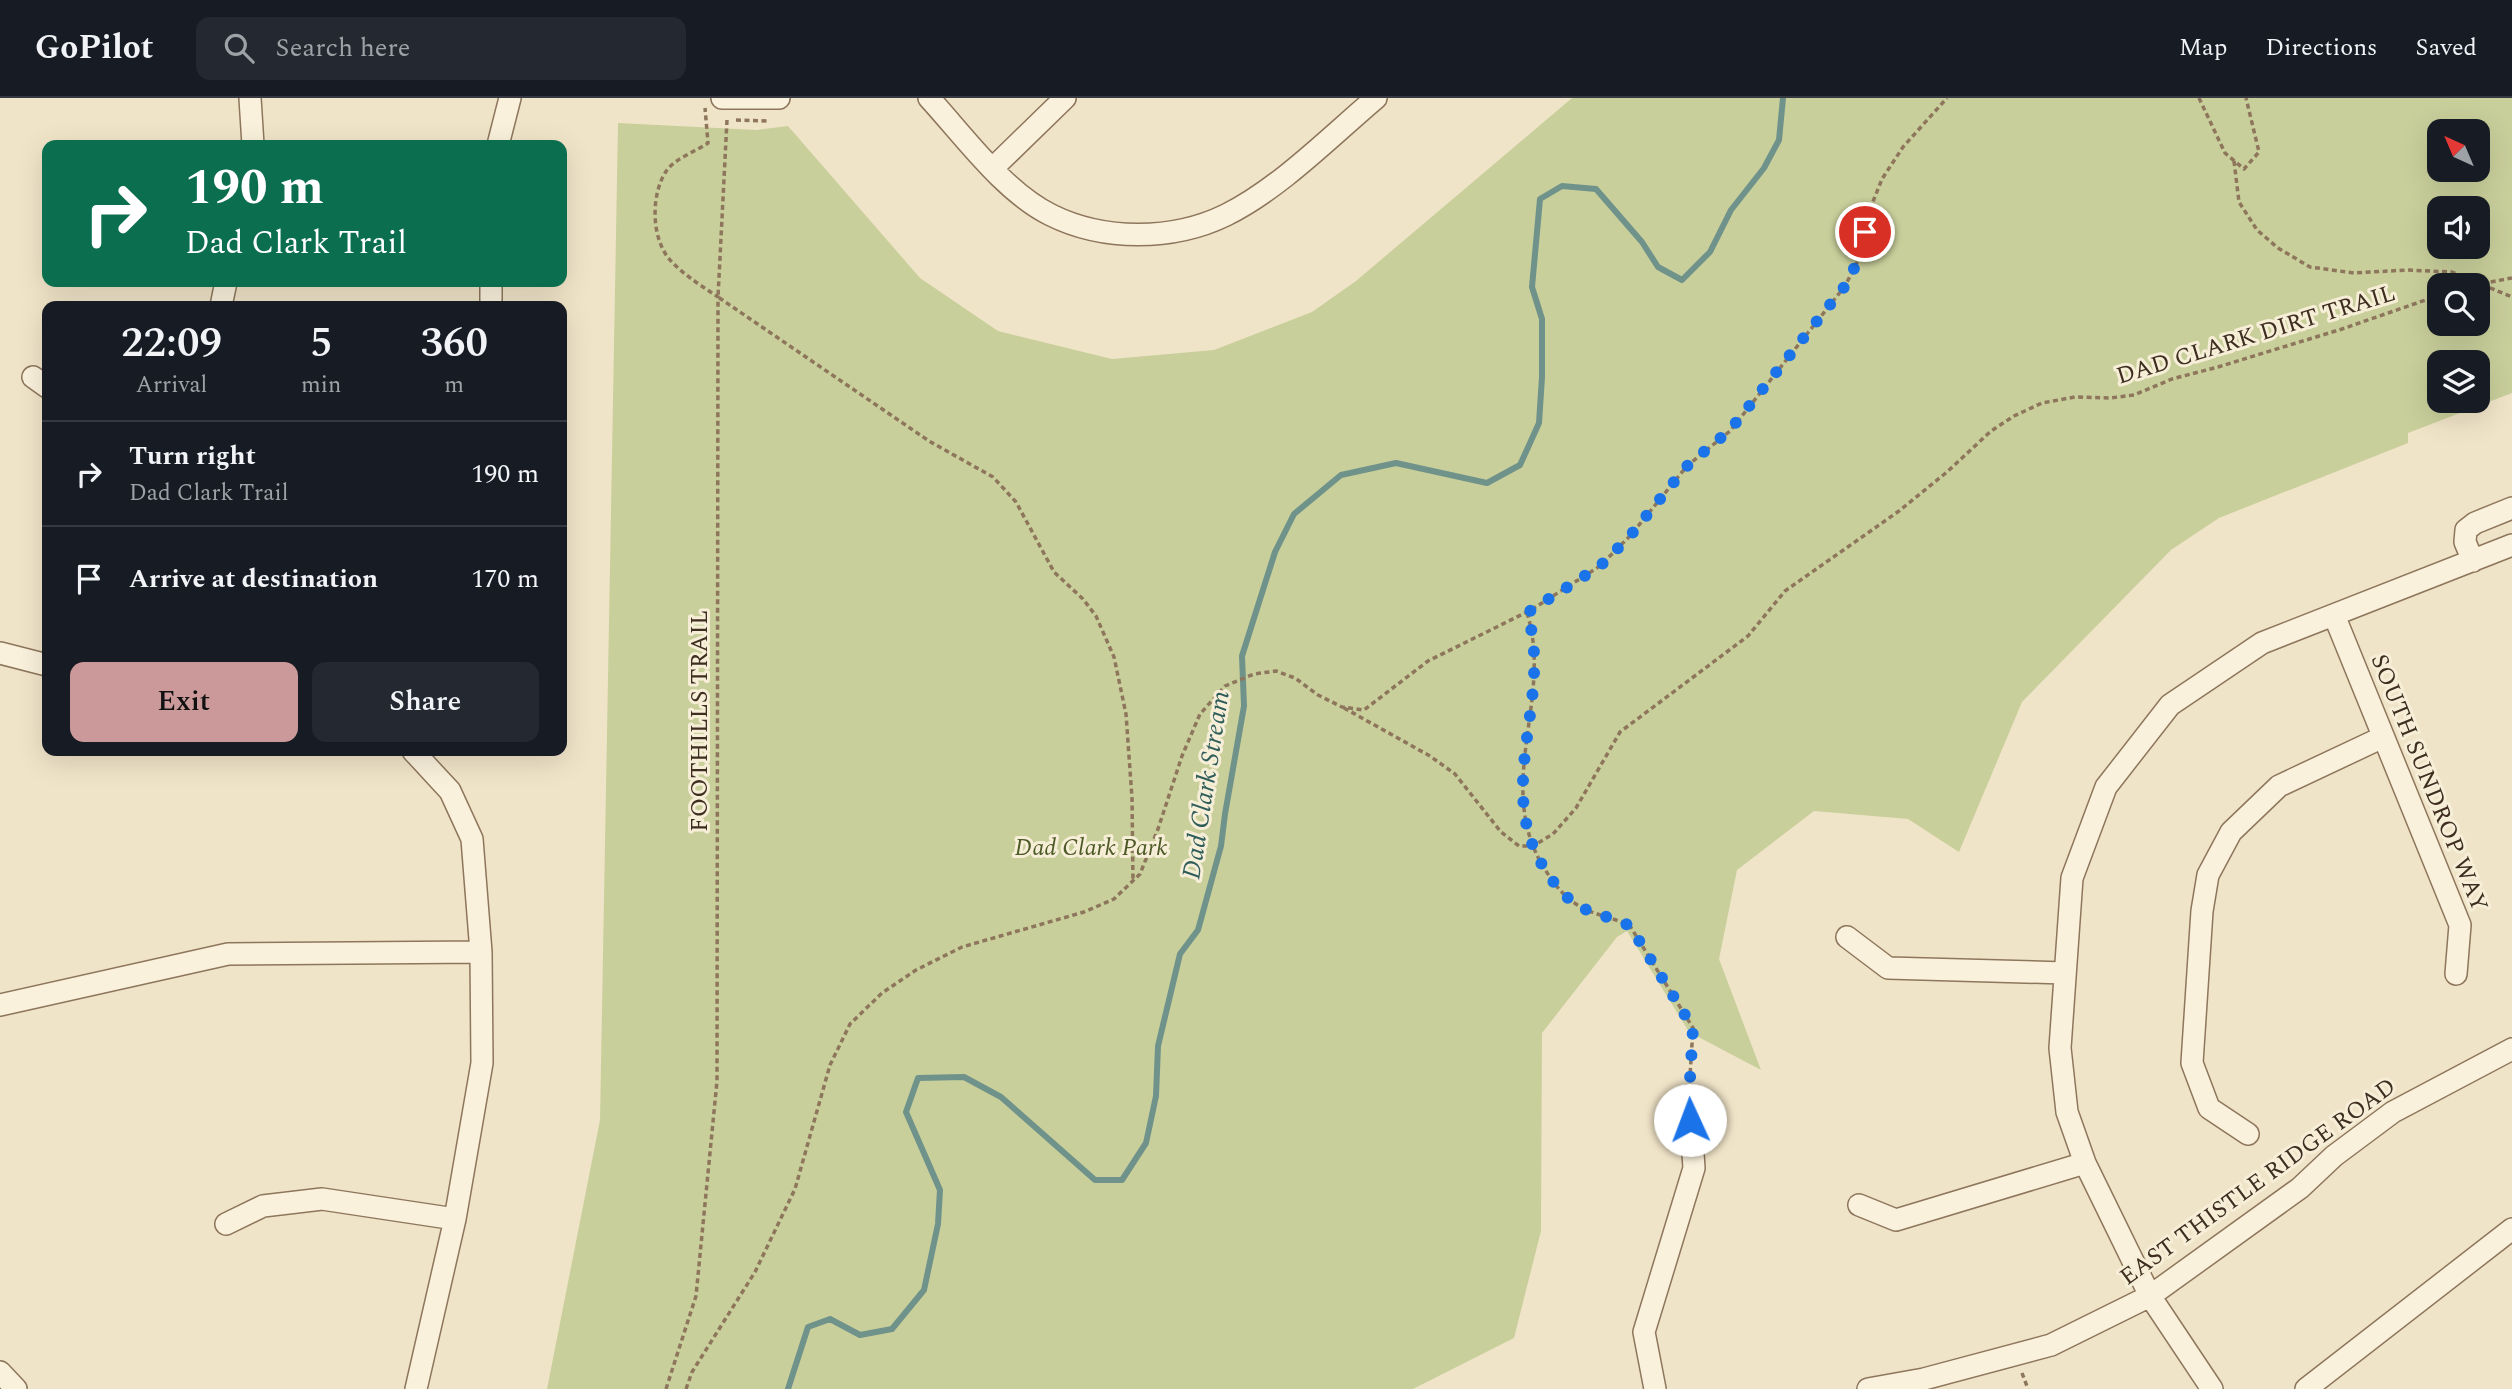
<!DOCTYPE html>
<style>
:root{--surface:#171b24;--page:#242831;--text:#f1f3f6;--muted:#9ea1a6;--line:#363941;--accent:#cc999b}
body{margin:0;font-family:Spectral,serif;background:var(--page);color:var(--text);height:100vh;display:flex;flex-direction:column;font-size:26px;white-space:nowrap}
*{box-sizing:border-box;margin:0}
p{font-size:23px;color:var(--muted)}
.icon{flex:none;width:38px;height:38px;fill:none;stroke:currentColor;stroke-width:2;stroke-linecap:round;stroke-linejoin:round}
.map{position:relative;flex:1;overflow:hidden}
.sheet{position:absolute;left:42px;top:203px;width:525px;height:455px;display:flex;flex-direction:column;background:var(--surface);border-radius:14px;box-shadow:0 7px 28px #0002}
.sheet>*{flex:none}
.hud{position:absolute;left:42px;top:42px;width:525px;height:147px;border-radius:14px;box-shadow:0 7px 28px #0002;background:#0b6e4f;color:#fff;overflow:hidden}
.needle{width:46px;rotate:316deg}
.fabs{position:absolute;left:2427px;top:21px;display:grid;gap:14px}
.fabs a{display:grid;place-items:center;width:63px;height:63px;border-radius:14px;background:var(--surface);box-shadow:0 7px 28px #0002;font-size:35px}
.pin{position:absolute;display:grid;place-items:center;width:60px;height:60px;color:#fff;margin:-30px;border:4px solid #fff;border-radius:50%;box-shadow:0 2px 7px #0007}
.me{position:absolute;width:77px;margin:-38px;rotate:358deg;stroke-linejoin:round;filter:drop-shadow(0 0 5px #0008)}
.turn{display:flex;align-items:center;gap:24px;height:147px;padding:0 28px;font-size:32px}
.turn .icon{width:91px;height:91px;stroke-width:2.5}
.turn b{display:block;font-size:49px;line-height:60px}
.eta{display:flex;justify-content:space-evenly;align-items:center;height:119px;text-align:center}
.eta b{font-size:42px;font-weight:600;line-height:49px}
.button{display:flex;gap:14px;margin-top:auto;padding:14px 28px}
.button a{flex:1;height:80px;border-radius:14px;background:var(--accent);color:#111;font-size:28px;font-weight:600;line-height:80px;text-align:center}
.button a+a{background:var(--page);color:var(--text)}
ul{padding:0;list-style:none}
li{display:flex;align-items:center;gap:21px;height:105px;padding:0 28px;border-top:2px solid var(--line)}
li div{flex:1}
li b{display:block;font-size:26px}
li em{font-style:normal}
header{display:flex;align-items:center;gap:42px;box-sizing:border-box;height:98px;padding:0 35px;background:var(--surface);border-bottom:2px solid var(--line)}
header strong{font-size:33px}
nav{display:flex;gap:38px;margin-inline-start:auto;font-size:24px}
.search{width:490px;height:63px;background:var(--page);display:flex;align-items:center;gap:18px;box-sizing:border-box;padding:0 24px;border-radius:14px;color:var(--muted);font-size:26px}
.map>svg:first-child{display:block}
.green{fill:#c9cf9b;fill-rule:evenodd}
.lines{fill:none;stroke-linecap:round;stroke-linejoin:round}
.stream{stroke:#6f938a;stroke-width:6}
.minor-casing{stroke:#8d765c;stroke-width:24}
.path{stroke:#8d765c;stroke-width:3.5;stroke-dasharray:5 3.5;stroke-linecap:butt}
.minor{stroke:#faf1dc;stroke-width:21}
.route{stroke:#1a73e8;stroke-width:12;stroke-dasharray:0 21.6}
.labels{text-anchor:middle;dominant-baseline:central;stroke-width:6;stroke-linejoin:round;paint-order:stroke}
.street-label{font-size:24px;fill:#3d2e20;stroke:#f7eed8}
.park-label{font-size:24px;font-style:italic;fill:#4d5a26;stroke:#f7eed8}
.water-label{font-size:26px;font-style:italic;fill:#2f5d5a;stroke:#f7eed8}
</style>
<header>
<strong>GoPilot</strong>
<div class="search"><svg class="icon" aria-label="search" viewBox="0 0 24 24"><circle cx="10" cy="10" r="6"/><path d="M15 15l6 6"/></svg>Search here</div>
<nav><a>Map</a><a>Directions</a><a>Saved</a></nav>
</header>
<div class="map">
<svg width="2512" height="1291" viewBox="0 0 2512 1291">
<rect width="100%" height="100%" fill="#f0e4c8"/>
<path class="green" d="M 1572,0 L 2512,0 L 2512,295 L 2408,335 L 2408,345 L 2219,420 L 2171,452 L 2022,604 L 1959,754 L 1908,721 L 1814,713 L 1737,772 L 1719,861 L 1761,972 L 1689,934 L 1627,833 L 1617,839 L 1542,935 L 1541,1133 L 1514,1240 L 1413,1291 L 547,1291 L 600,1022 L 618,25 L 757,32 L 788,28 L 920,180 L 998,233 L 1112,261 L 1214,252 L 1312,214 L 1356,183 ZM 2440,33 L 2478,33 L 2478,72 L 2440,72 ZM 2440,110 L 2478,110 L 2478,149 L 2440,149 ZM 2440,187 L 2478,187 L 2478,226 L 2440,226 ZM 2440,264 L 2478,264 L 2478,303 L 2440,303 Z"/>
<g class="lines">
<path class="stream" d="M 788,1291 L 808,1229 L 830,1221 L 860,1237 L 892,1231 L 924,1192 L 938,1126 L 940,1092 L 906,1014 L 918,980 L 964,979 L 1001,999 L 1095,1082 L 1122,1082 L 1146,1045 L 1156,998 L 1158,948 L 1180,856 L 1198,832 L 1221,748 L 1225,716 L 1244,608 L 1242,558 L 1275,454 L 1294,416 L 1341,377 L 1396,365 L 1487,385 L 1520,367 L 1539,325 L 1542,279 L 1542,221 L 1532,189 L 1540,101 L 1562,88 L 1596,91 L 1642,144 L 1658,169 L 1682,182 L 1710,154 L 1731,112 L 1764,70 L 1779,42 L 1783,0"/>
<defs>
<path id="minor" d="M 250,0 L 253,47
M 722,0 L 779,0
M 929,0 C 964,38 1004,94 1051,117 C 1103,143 1173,143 1226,117 C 1279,91 1331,38 1376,0
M 498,47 L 510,0
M 993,70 L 1065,0
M 491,184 L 491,208
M 221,208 L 226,184
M 33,279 L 47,289
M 2473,463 L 2465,444 L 2466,432 L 2475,425 L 2512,410
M 2334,517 L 2460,827 L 2456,876
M 0,555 L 47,567
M 413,653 L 450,693 L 472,741 L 481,854 L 482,965 L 455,1121 L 416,1291
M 1847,839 L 1888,870 L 2065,875
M 0,907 L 228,856 L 481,854
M 2248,1036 L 2209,1010 L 2192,965 L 2202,813 L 2208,777 L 2231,734 L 2279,688 L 2383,639
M 1859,1107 L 1896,1122 L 2085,1065
M 226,1126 L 263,1108 L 322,1101 L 455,1121
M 0,1274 L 16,1291
M 1655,1291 L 1644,1234 L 1694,1070 L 1689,998
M 1868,1291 L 1924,1281 L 2051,1247 L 2150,1198 L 2300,1090 L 2334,1058 L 2393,1014 L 2512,951
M 2212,1291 L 2150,1198 L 2085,1065 L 2067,1014 L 2060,950 L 2072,780 L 2106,689 L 2170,607 L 2262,545 L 2512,447
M 2306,1291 L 2512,1131"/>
</defs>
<use href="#minor" class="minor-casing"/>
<path class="path" d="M 2199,0 L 2225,55 L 2244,71 L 2259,54 L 2246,0
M 727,22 L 718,199 L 929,343 L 993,379 L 1016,404 L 1054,474 L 1083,501 L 1096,518 L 1114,559 L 1126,616 L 1132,700 L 1133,782
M 736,22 L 767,23
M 2234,63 L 2239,104 L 2257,132 L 2278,150 L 2310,169 L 2354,175 L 2407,172 L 2452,174 L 2512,199
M 2474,187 L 2512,180
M 1527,515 C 1554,600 1493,687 1544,770 C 1553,784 1562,797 1576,806 C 1592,817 1613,819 1630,828 L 1693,930 L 1690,978
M 1344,610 L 1430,658 L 1455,676 L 1501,734 L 1519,748 L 1533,748 L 1553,736 L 1576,710 L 1620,634 L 1748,538 L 1785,493 L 1899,413 L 1947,374 L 1991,333 L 2014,318 L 2042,305 L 2075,299 L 2110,300 L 2134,297 L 2172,281 L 2218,269 L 2342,231 L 2440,197
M 2022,1275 L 2028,1291
M 666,1291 L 696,1198 L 717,983 L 718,199 C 702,188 685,178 671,163 C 651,142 650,96 667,72 C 675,61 696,53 708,45 L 705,10
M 686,1291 L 692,1274 L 755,1174 L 795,1091 L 830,967 L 850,926 L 882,895 L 916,872 L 962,849 L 1084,814 L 1114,801 L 1140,776 L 1158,731 L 1182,658 L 1200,616 L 1225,588 L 1254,576 L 1276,573 L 1295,580 L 1318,597 L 1342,609 L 1364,612 L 1428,563 L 1531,512 L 1600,468 L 1630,438 L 1687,368 L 1730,333 L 1845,188 L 1861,157 L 1870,111 L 1882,81 L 1903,49 L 1947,0"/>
<use href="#minor" class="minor"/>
</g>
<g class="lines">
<path class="route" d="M 1690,1022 L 1689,998 L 1693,930 L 1630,828 C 1613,819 1592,817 1576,806 C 1562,797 1553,784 1544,770 C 1493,688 1554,599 1527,515 L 1600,468 L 1630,438 L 1687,368 L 1730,332 L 1845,188 L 1861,157 L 1865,134"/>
</g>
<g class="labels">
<g class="street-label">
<text transform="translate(2256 237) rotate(-17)">DAD CLARK DIRT TRAIL</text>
<text transform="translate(700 623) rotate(-90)">FOOTHILLS TRAIL</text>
<text transform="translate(2429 685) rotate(68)">SOUTH SUNDROP WAY</text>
<text transform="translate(2258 1084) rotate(-36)">EAST THISTLE RIDGE ROAD</text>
</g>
<g class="park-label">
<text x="1091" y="750">Dad Clark Park</text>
</g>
<g class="water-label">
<text transform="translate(1206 687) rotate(-81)">Dad Clark Stream</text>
</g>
</g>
</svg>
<div class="fabs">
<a><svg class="needle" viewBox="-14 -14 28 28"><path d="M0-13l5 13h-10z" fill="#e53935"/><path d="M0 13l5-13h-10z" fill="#9ea1a6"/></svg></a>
<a><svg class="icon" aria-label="sound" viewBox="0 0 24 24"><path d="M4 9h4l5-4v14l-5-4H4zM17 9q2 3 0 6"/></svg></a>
<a><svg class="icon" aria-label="search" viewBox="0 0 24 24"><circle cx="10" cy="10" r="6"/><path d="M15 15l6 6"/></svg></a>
<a><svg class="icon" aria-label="layers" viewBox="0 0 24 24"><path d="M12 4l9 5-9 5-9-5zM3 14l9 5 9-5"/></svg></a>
</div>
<div class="pin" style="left:1865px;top:134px;background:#d93025"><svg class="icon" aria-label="arrive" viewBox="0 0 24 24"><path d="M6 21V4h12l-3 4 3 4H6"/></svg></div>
<svg class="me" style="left:1690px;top:1022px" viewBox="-20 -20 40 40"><circle r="19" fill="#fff"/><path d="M0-13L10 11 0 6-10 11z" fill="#1a73e8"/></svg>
<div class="hud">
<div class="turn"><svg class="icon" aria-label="right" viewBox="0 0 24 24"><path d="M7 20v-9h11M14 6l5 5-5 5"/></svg><div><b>190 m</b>Dad Clark Trail</div></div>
</div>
<section class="sheet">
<div class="eta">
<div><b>22:09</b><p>Arrival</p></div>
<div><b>5</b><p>min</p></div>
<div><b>360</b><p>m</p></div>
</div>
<ul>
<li><svg class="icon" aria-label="right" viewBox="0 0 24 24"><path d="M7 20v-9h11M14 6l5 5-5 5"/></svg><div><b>Turn right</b><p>Dad Clark Trail</p></div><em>190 m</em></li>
<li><svg class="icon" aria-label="arrive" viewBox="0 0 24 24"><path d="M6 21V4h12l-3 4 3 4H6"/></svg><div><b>Arrive at destination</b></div><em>170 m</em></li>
</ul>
<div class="button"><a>Exit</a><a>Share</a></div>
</section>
</div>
